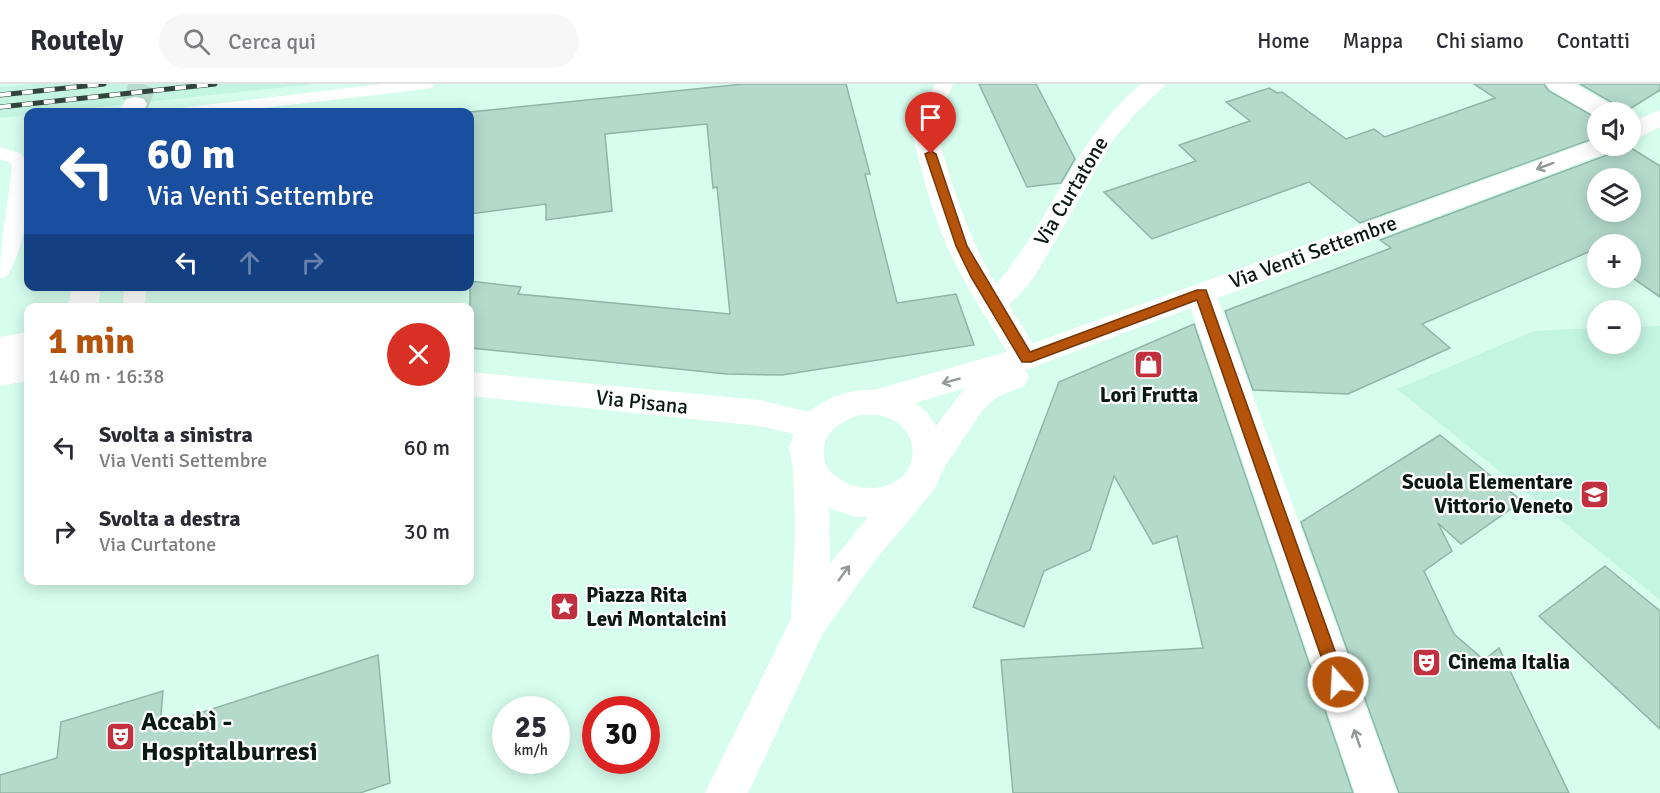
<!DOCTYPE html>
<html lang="it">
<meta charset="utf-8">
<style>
:root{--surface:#fff;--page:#f7f7f7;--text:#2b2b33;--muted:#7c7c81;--line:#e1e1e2;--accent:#b45309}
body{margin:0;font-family:Signika,sans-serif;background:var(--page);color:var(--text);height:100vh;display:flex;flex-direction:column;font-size:22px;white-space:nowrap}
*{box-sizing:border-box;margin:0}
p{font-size:20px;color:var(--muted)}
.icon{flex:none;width:33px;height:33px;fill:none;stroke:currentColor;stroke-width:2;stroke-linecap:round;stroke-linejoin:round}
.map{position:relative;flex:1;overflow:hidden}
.sheet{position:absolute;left:24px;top:219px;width:450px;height:282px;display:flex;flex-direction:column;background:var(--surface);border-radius:12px;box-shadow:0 3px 15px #0003}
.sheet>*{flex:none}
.guide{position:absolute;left:24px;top:24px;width:450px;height:183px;border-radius:12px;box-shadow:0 3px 15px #0003;background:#1a4fa0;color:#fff;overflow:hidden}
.controls{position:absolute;left:1587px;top:18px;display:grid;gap:12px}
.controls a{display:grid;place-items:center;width:54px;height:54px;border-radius:50%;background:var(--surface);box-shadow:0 3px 15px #0003;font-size:30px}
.speed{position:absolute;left:492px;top:612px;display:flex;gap:12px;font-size:30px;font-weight:700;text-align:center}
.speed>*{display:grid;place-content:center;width:78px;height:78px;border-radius:50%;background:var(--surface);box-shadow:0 3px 15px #0003;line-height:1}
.speed small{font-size:15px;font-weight:400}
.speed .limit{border:9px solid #d22;background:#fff;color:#111}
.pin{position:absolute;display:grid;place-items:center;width:51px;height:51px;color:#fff;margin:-62px -26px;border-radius:50% 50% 50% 0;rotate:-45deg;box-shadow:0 0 6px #0007}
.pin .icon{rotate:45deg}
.me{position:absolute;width:66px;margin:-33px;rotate:341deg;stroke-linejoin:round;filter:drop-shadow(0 0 4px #0008)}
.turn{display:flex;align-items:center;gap:21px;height:126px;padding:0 24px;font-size:27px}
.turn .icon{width:78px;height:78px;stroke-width:2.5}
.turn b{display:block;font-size:42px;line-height:51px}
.lanes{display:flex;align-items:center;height:57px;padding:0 24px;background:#0003;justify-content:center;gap:30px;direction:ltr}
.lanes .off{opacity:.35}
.round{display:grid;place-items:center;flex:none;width:63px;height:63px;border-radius:32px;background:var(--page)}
.overview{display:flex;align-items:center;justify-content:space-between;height:102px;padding:0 24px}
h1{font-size:36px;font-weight:800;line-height:45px;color:var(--accent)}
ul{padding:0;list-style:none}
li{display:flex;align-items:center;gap:18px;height:84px;padding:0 24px}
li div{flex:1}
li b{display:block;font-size:22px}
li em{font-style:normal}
header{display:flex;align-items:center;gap:36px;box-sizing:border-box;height:84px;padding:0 30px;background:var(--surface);border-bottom:2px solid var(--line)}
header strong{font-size:28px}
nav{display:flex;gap:33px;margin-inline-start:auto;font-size:21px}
.search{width:420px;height:54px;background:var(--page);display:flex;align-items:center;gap:15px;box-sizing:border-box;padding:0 21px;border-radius:33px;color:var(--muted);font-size:22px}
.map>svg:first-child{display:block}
.built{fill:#c4f5e3}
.building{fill:#b4dacc;stroke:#8fb5a7;stroke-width:1.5;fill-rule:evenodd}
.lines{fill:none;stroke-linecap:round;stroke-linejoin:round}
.tertiary-tunnel{stroke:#b7dbcd;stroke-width:27;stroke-dasharray:27 14;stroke-linecap:butt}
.service{fill:#fff;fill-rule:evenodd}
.minor{fill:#fff;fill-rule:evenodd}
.tertiary{fill:#fff;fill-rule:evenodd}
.secondary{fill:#fff;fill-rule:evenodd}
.rail-casing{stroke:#31453e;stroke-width:5}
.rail{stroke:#fff;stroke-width:4;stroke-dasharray:11;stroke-linecap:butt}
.oneway{stroke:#919895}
.route{fill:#b45309;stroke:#753606;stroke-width:1.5}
.labels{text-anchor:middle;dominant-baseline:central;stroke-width:4.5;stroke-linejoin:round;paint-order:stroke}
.street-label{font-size:21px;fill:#0a1914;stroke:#fff}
.poi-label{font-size:21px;font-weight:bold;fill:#0a1914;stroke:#fff;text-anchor:start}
.near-poi-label{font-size:26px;font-weight:bold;fill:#0a1914;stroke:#fff;text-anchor:start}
</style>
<header>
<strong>Routely</strong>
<div class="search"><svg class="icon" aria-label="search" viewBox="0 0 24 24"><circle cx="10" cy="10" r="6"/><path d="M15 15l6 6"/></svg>Cerca qui</div>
<nav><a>Home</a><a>Mappa</a><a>Chi siamo</a><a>Contatti</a></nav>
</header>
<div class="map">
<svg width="1660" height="709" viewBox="0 0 1660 709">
<rect width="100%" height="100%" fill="#d6fdee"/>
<path class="built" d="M 33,0 L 315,0 L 54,28 L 28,28 L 28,31 L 0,34 L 0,3 Z
M 1660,242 L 1660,516 L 1397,305 L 1534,247 L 1597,244 L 1598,260 L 1630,260 L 1631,243 Z"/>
<path class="building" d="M 744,0 L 846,0 L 870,90 L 865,90 L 897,219 L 956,210 L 974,261 L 782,291 L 727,290 L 470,264 L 470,197 L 521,203 L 518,210 L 730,230 L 717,103 L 713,104 L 707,40 L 605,50 L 612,127 L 546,136 L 546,120 L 470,130 L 470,28 Z
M 979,0 L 1036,0 L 1075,75 L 1061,99 L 1027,103 Z
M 1474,0 L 1544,0 L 1549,7 L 1598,35 L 1598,53 L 1360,139 L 1309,98 L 1152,155 L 1104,108 L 1196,77 L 1179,61 L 1250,37 L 1226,18 L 1269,4 L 1277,9 L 1282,8 L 1346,55 L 1374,45 L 1385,53 L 1495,14 Z
M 1580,0 L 1660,0 L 1660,6 L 1625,28 L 1620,28 L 1616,21 Z
M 1614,62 L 1628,62 L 1660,82 L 1660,213 L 1630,192 L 1630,160 L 1598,160 L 1598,169 L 1593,166 L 1422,240 L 1450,264 L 1348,310 L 1253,306 L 1225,227 L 1391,164 L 1380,156 L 1610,70 ZM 1598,94 L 1630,94 L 1630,128 L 1598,128 Z
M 1194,240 L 1353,709 L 1013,709 L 1001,576 L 1203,564 L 1177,452 L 1153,460 L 1114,392 L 1090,466 L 1044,487 L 1024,543 L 973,523 L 1059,298 Z
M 1440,351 L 1522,417 L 1461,460 L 1438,439 L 1452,467 L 1424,487 L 1454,550 L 1484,576 L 1499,564 L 1569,709 L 1399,709 L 1301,438 Z
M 1605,482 L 1660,527 L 1660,645 L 1539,532 Z
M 378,571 L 390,699 L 360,709 L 0,709 L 0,691 L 57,674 L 61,638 L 163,607 L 160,642 Z"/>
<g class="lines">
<path class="tertiary-tunnel" d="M 135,20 L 143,0"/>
<path class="service" d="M 382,0 L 435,0 L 432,4 L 426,5 L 229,28 L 179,28 L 182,24 L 188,23 Z
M 935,0 L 953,0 C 948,16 932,39 913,34 L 910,30 L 929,14 Z
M 0,63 L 20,69 L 28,79 C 28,118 28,158 7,192 L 0,194 C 0,157 8,121 12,84 L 10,79 L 0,75 Z
M 124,202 L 146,202 L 145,224 L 123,224 Z"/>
<path class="minor" d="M 1141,0 L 1167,0 L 1136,29 L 1113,56 L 1042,180 L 1029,200 L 1009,221 L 1042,274 L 1038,282 L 1027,286 L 1016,282 C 992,243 966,204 947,162 C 928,120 919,74 907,30 L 910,25 L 919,23 L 928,25 L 931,30 C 949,89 964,147 996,200 C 1051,137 1075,54 1141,0 Z
M 1546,0 L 1575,0 L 1615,23 L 1618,28 L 1598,28 L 1597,33 L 1550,5 Z
M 1201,200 L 1211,203 L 1216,210 L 1397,709 L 1355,709 L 1186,210 L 1191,203 Z"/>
<path class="tertiary" d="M 135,13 L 144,15 L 147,20 L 143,28 L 119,28 L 126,15 Z
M 72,202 L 101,202 L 98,224 L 68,224 Z
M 28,260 L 28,283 L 0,292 L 0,268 Z"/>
<path class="secondary" d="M 1660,26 L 1660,43 L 1630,58 L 1630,39 Z
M 1598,55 L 1598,62 L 1612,62 L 1609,68 L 1025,286 L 1029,293 L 1024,302 L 997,313 L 982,327 L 945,382 L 934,406 L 873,479 L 823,549 L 748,709 L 705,709 L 791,535 L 795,447 L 793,385 L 789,363 L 794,350 L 760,342 L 470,312 L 470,288 L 760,316 L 809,328 C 826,313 851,305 874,306 L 1020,264 ZM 965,304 L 936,342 L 927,328 L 915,319 ZM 859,331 C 867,331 875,330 883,332 C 925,343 923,402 872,404 C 856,404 847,401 834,391 C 827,386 825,380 824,372 C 821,348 841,338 859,331 ZM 829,424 L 856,433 L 868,433 L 830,480 Z
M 28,248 L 28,270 L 0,277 L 0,253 Z
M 28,273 L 28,297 L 0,302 L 0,278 Z"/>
<defs>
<path id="rail" d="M 0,11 L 104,0
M 0,23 L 215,0"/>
</defs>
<use href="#rail" class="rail-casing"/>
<use href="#rail" class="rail"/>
</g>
<defs><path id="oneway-shaft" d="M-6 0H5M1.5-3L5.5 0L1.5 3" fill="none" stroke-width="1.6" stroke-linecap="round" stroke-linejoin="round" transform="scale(1.5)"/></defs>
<g class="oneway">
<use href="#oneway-shaft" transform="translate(1545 82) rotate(160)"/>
<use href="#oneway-shaft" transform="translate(951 297) rotate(165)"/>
<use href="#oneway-shaft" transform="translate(844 489) rotate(-54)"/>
<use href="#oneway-shaft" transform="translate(1357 654) rotate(-109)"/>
</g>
<path class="route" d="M 931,67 L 936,70 L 967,162 L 1030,268 L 1197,206 L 1206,206 L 1346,598 L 1343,604 L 1338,606 L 1332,604 L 1330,598 L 1197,216 L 1031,278 L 1022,278 L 971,193 L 956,162 L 925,70 Z"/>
<defs>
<symbol id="shop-square" viewBox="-11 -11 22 22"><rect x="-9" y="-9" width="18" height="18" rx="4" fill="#c1303e" stroke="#fff"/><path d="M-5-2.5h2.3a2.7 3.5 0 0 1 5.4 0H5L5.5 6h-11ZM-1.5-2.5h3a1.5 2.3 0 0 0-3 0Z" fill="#fff"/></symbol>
<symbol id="school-square" viewBox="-11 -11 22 22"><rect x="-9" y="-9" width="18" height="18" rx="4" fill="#c1303e" stroke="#fff"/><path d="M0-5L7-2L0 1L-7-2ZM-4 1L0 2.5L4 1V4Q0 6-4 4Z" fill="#fff"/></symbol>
<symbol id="sight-square" viewBox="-11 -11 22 22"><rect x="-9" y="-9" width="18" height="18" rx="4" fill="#c1303e" stroke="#fff"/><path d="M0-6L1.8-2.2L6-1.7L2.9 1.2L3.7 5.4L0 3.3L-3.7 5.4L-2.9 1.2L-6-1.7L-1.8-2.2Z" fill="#fff"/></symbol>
<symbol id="theatre-square" viewBox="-11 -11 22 22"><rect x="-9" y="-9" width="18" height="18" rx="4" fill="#c1303e" stroke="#fff"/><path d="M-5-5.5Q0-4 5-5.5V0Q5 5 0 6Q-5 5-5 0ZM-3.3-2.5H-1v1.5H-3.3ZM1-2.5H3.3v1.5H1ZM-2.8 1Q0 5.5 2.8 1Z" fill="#fff"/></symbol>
</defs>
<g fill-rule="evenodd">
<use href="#shop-square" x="1132" y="264" width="33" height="33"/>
<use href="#school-square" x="1578" y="394" width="33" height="33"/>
<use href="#sight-square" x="548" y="506" width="33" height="33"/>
<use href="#theatre-square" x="1410" y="562" width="33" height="33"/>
<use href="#theatre-square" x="104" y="636" width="33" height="33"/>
</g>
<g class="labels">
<g class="street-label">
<text transform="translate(1071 107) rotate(-59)">Via Curtatone</text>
<text transform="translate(1313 168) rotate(-20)">Via Venti Settembre</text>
<text transform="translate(642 318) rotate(6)">Via Pisana</text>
</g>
<g class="poi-label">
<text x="1149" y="311" text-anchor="middle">Lori Frutta</text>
<text x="1573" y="398" text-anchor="end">Scuola Elementare<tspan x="1573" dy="24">Vittorio Veneto</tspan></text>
<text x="586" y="511">Piazza Rita<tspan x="586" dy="24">Levi Montalcini</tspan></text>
<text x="1448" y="578">Cinema Italia</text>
</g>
<g class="near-poi-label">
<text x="141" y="638">Accabì -<tspan x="141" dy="30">Hospitalburresi</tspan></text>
</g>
</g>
</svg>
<div class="controls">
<a><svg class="icon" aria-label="sound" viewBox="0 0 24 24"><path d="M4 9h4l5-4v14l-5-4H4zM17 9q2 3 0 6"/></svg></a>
<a><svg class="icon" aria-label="layers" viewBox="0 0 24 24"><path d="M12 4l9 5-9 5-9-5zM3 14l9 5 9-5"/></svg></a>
<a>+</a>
<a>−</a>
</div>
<div class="speed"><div>25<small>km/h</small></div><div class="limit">30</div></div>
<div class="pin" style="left:931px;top:70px;background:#d93025"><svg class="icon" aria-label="arrive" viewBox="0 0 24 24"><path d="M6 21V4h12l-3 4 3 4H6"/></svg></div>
<svg class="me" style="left:1338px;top:598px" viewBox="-20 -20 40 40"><circle r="17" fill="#b45309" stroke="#fff" stroke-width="3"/><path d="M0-11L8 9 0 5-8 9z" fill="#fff"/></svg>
<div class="guide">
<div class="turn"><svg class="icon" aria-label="left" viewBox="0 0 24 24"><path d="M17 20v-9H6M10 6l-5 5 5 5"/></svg><div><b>60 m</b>Via Venti Settembre</div></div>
<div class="lanes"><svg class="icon" aria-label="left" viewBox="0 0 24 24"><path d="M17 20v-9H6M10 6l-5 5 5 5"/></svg><svg class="icon off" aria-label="ahead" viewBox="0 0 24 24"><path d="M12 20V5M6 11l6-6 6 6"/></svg><svg class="icon off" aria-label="right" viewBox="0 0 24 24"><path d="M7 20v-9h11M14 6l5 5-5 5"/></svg></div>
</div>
<section class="sheet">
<div class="overview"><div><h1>1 min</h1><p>140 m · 16:38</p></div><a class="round" style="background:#d93025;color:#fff"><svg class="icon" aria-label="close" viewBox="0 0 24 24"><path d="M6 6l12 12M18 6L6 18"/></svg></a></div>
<ul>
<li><svg class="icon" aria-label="left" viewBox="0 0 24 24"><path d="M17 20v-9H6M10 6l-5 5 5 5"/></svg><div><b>Svolta a sinistra</b><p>Via Venti Settembre</p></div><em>60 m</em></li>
<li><svg class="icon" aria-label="right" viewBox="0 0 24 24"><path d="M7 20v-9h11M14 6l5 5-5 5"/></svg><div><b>Svolta a destra</b><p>Via Curtatone</p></div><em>30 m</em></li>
</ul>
</section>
</div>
